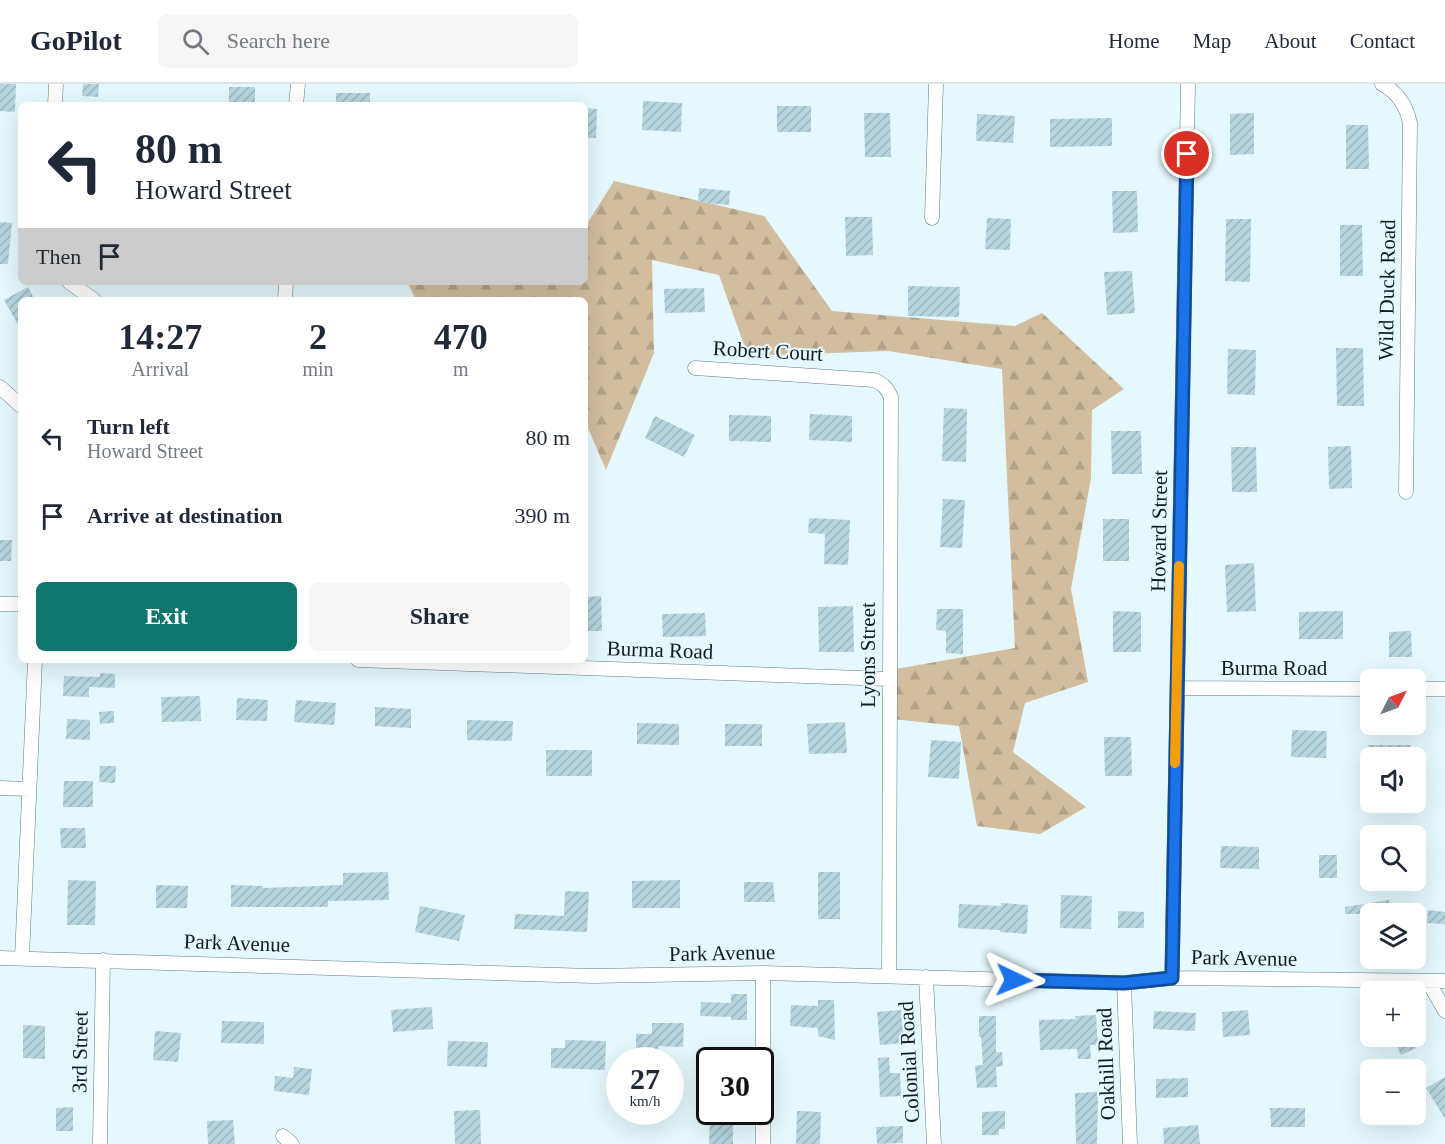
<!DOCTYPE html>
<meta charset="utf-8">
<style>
:root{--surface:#fff;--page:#f6f6f7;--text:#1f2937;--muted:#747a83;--line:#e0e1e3;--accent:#0f766e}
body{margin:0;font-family:Georgia,serif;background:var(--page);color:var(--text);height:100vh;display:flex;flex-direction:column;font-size:22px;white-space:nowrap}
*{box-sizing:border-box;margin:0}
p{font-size:20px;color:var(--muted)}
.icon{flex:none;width:33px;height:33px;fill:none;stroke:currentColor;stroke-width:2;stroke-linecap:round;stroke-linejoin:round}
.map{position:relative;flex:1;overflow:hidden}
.details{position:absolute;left:18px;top:213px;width:570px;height:366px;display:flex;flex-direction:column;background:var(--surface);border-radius:9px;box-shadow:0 6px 24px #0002}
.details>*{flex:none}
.hud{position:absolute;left:18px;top:18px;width:570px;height:183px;border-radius:9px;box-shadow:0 6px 24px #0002;background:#fff;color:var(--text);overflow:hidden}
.needle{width:39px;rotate:48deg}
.buttons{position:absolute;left:1360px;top:585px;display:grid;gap:12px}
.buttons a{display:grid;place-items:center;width:66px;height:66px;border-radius:9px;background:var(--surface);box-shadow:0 6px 24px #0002;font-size:30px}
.speed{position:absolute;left:606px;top:963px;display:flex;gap:12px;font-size:30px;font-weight:700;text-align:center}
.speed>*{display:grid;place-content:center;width:78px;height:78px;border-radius:50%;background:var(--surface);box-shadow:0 6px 24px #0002;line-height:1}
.speed small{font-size:15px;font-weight:400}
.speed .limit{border:3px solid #111;border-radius:9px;background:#fff;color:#111}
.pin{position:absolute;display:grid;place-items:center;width:51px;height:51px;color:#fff;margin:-26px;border:3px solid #fff;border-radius:50%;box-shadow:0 2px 6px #0007}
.me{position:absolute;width:66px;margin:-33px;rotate:92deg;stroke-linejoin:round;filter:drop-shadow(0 0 4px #0008)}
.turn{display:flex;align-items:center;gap:21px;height:126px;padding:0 18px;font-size:27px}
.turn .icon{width:78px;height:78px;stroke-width:2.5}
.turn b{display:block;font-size:42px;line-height:51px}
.then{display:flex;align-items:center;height:57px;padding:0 18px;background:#0003;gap:12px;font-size:22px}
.eta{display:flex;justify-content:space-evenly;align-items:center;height:102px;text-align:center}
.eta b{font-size:36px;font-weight:600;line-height:42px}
.button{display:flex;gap:12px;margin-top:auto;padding:12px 18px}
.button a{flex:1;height:69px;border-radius:9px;background:var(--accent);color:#fff;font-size:24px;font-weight:600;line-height:69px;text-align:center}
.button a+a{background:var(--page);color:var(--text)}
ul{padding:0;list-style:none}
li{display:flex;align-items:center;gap:18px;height:78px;padding:0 18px}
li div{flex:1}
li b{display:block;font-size:22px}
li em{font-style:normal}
header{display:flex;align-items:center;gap:36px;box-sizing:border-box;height:84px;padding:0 30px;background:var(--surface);border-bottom:2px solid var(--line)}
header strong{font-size:28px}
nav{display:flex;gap:33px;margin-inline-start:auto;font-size:21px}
.search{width:420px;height:54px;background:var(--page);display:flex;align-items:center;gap:15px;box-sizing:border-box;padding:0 21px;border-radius:9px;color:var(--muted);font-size:22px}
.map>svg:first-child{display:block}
.forest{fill:url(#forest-firs)}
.building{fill:url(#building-hatch)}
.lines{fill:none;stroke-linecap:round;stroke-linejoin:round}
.street-casing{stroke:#5f7c84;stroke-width:15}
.street{stroke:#fff;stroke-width:14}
.route-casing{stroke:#114b97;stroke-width:15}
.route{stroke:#1a73e8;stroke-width:10}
.slow{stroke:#f59e0b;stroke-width:10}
.labels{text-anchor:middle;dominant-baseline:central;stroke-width:4.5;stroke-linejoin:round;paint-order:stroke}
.street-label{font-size:21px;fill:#101c1f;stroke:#e5f8fd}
</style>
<header>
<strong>GoPilot</strong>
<div class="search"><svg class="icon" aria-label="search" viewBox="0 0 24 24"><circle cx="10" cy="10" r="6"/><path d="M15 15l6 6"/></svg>Search here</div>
<nav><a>Home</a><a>Map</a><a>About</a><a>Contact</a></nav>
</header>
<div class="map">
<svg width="1445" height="1060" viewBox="0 0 1445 1060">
<defs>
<pattern id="forest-firs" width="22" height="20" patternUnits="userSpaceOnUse" patternTransform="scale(1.5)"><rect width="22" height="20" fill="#d2bd9e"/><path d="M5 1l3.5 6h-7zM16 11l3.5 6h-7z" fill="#b3a288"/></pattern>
<pattern id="building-hatch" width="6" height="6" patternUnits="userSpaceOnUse" patternTransform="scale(1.5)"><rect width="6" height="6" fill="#b6d5de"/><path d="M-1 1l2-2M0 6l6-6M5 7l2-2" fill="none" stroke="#9bb6be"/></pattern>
</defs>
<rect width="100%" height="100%" fill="#e5f8fd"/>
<path class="forest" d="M 614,97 L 764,132 L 832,227 L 1015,242 L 1042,229 L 1124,305 L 1092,326 L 1091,394 L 1071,505 L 1088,598 L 1025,619 L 1013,668 L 1086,723 L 1040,750 L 977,742 L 959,642 L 892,635 L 890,586 L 1015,564 L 1002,285 L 888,267 L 748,272 L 719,191 L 652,176 L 654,269 L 606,386 L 585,337 L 585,216 L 416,216 L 407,198 L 585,198 L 585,143 Z"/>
<path class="building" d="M 0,0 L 16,0 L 15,28 L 0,27 Z
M 83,0 L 99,0 L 98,13 L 82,12 Z
M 229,3 L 255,3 L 255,21 L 229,21 Z
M 336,9 L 370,9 L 370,21 L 336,21 Z
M 643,17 L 682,19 L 681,48 L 642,46 Z
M 777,22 L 811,22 L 811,48 L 777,48 Z
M 585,24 L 597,25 L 596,54 L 585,54 Z
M 864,29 L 890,29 L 891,73 L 865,73 Z
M 1254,29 L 1254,70 L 1230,71 L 1230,30 Z
M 977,30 L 1015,32 L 1013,59 L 976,57 Z
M 1112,34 L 1112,62 L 1050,63 L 1050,35 Z
M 1346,41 L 1368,41 L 1369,85 L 1346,85 Z
M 699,104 L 730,107 L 729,121 L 698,118 Z
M 1112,107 L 1137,107 L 1138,148 L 1113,149 Z
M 845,133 L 872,133 L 873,171 L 846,172 Z
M 987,134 L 1011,135 L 1010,166 L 985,165 Z
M 1226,135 L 1251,135 L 1250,198 L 1225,197 Z
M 0,138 L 12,139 L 8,180 L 0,180 Z
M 1340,141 L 1362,141 L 1363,192 L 1340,192 Z
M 1132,187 L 1135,229 L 1107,231 L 1104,188 Z
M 908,202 L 960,203 L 959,233 L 908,232 Z
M 28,203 L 35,216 L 21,216 L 21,246 L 4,216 Z
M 704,204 L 705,228 L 665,229 L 664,205 Z
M 1336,264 L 1363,264 L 1364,322 L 1337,322 Z
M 1228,265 L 1256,266 L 1255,311 L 1227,310 Z
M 944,324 L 967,325 L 966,378 L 942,377 Z
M 810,330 L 852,332 L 852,358 L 809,356 Z
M 729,331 L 771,332 L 771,358 L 729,357 Z
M 655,332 L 695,351 L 684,373 L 645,354 Z
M 1111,347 L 1141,347 L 1142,390 L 1112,390 Z
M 1351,362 L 1352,404 L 1329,405 L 1328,363 Z
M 1231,363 L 1256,363 L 1257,408 L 1232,408 Z
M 943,415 L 965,416 L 962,464 L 940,463 Z
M 809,434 L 850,436 L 848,481 L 824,480 L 825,450 L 808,449 Z
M 1103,435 L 1129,435 L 1129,477 L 1103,477 Z
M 0,456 L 12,456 L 11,477 L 0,477 Z
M 1254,479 L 1256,527 L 1227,528 L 1225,481 Z
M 601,512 L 602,547 L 585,547 L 585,513 Z
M 853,522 L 854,568 L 819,568 L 818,523 Z
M 937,525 L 963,525 L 963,570 L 946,569 L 946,547 L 936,546 Z
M 1113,527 L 1141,528 L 1141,568 L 1113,568 Z
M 1343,527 L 1343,555 L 1299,555 L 1299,528 Z
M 705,529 L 706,552 L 663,553 L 662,530 Z
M 1411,547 L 1412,573 L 1389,573 L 1389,548 Z
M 100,589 L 115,590 L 115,604 L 89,603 L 89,613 L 63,612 L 64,592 L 100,593 Z
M 200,612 L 201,637 L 162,638 L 161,613 Z
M 237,614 L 268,616 L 267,637 L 236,636 Z
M 296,616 L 336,619 L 334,641 L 294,638 Z
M 375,623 L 411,625 L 411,644 L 375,642 Z
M 114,627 L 114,639 L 100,640 L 99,628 Z
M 67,635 L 90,636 L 90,656 L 66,655 Z
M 467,636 L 513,637 L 512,657 L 467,656 Z
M 845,638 L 847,669 L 809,670 L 807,640 Z
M 637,639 L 679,640 L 679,661 L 637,660 Z
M 725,640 L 762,640 L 762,662 L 725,662 Z
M 1292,646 L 1327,647 L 1326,674 L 1291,673 Z
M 1104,653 L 1131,653 L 1132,692 L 1105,692 Z
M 931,656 L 961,658 L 959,695 L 928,693 Z
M 1368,661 L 1411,661 L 1411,674 L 1369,674 Z
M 546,666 L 592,666 L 592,692 L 546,692 Z
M 100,682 L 116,682 L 115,699 L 99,698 Z
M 64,697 L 93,697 L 93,723 L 63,723 Z
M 60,744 L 85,744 L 86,764 L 61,764 Z
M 1221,762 L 1259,763 L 1259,785 L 1220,784 Z
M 1319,771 L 1337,771 L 1337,794 L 1319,794 Z
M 388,788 L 389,816 L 328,817 L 328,823 L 231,823 L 231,801 L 263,802 L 263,804 L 343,801 L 343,789 Z
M 818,788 L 840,788 L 840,835 L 818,835 Z
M 68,796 L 96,797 L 95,841 L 67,841 Z
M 680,796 L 680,824 L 632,824 L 632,797 Z
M 744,798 L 773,798 L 775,818 L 744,818 Z
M 156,801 L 188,802 L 187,824 L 156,824 Z
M 565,807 L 589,808 L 587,848 L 514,845 L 515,830 L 564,832 Z
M 1061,811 L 1092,812 L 1091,845 L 1060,844 Z
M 1389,816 L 1391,830 L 1345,830 L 1345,823 Z
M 1001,819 L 1028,821 L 1027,850 L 1000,848 L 1000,846 L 958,844 L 959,820 L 1001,822 Z
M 420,822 L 465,831 L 459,857 L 415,848 Z
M 1428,826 L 1445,828 L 1445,840 L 1427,839 Z
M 1118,827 L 1144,828 L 1144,844 L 1118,844 Z
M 731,910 L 747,910 L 747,936 L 731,936 L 731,933 L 700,932 L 701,918 L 731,919 Z
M 818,916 L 834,916 L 835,956 L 818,952 L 818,944 L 790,942 L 791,921 L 818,922 Z
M 432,923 L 433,945 L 393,948 L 391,926 Z
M 901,926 L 904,959 L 880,961 L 877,928 Z
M 1248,926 L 1250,951 L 1223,953 L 1222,928 Z
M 1154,927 L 1196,929 L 1195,947 L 1153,945 Z
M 1096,931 L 1098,961 L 1090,961 L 1091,975 L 1078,975 L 1077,965 L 1040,966 L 1039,936 L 1076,935 L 1075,932 Z
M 979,932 L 996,932 L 996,968 L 1002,968 L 1003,982 L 996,983 L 997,1003 L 977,1004 L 975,982 L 983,981 L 981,953 L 979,953 Z
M 222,937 L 264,938 L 264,960 L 221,959 Z
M 652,939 L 684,939 L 683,963 L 658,962 L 658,974 L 644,974 L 644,965 L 636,965 L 636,950 L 652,950 Z
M 23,941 L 45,942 L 45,975 L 23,974 Z
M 155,947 L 181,949 L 178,978 L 153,976 Z
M 1392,952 L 1410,952 L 1416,964 L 1401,971 Z
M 565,956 L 606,957 L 605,986 L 551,984 L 551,964 L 565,964 Z
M 448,957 L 488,958 L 487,983 L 447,982 Z
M 889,973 L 890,989 L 900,989 L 901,1012 L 880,1013 L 878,974 Z
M 294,983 L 312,985 L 309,1011 L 274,1007 L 275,992 L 293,994 Z
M 1445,993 L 1445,1035 L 1426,1004 Z
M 1188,994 L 1188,1013 L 1156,1014 L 1156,995 Z
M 1098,1008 L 1097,1060 L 1076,1060 L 1075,1009 Z
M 73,1023 L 73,1047 L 56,1047 L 56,1024 Z
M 1270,1024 L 1305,1024 L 1305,1043 L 1271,1043 Z
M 480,1026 L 481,1060 L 455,1060 L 454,1027 Z
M 797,1027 L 821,1028 L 820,1060 L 796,1060 Z
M 1005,1027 L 1005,1045 L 999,1045 L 999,1051 L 982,1051 L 982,1028 Z
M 710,1031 L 733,1032 L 733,1060 L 709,1060 Z
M 233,1036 L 235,1060 L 208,1060 L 207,1037 Z
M 1198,1041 L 1200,1060 L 1164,1060 L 1163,1044 Z
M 903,1042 L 903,1059 L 877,1060 L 876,1043 Z"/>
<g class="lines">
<defs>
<path id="street" d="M 1382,0 C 1398,9 1406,21 1410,39 L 1406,408
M 55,21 L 56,0
M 296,21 L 298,0
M 932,134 L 936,0
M 69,198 L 94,216
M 285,216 L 286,198
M 695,284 L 874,296 C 883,300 887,304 891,313 L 889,891
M 0,303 L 21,322
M 0,520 L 21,520
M 358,576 L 889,595
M 1177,604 L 1371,605
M 1416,605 L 1445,605
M 0,704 L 29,705
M 0,874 L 592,892 L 763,889 L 1124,899 L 1172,894 L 1445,897
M 22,874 L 35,576
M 763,889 L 763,1060
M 926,893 L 934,1060
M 1172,894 L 1188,0
M 1428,897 L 1445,927
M 1124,899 L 1130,1060
M 283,1052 L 292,1060
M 100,1060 L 103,876"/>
</defs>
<use href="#street" class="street-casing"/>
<use href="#street" class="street"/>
</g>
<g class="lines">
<defs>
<path id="route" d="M 1014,896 L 1124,899 L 1172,894 L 1187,70"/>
</defs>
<use href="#route" class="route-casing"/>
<use href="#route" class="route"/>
<path class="slow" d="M 1175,679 L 1179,482"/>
</g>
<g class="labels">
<g class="street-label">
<text transform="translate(1387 206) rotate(-89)">Wild Duck Road</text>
<text transform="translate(768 267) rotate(3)">Robert Court</text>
<text transform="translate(1159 447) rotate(-89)">Howard Street</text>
<text transform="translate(660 566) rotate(2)">Burma Road</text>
<text transform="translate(868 571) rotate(-90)">Lyons Street</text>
<text x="1274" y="584">Burma Road</text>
<text transform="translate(237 859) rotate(2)">Park Avenue</text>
<text transform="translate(722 869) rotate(-1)">Park Avenue</text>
<text transform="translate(1244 874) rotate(1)">Park Avenue</text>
<text transform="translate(80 968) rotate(-89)">3rd Street</text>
<text transform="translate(909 978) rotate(-93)">Colonial Road</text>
<text transform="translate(1106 980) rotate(-92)">Oakhill Road</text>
</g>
</g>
</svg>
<div class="buttons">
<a><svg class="needle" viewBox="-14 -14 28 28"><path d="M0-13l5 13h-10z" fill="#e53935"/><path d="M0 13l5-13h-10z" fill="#747a83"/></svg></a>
<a><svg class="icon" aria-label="sound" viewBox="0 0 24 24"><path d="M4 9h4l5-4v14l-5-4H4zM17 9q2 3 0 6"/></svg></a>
<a><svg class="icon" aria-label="search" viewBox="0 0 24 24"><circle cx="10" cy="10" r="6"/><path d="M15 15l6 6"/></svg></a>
<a><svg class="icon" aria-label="layers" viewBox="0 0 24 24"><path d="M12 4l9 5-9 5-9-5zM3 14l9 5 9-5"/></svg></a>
<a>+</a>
<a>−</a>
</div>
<div class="speed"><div>27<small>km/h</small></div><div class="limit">30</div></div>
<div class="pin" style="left:1187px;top:70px;background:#d93025"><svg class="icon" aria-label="arrive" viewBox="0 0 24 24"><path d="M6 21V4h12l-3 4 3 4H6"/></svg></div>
<svg class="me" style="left:1014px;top:896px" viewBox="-20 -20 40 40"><path d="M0-17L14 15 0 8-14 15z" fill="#1a73e8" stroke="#fff" stroke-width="4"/></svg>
<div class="hud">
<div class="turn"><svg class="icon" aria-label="left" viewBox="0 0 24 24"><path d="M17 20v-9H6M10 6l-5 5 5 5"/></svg><div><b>80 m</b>Howard Street</div></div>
<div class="then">Then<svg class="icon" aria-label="arrive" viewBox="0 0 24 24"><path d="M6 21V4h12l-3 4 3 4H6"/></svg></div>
</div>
<section class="details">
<div class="eta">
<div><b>14:27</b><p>Arrival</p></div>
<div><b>2</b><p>min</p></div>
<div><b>470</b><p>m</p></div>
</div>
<ul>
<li><svg class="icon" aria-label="left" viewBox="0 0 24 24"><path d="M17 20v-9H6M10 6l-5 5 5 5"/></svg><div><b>Turn left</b><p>Howard Street</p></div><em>80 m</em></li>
<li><svg class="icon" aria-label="arrive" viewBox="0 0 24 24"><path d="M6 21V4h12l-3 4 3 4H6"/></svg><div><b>Arrive at destination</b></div><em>390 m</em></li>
</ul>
<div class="button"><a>Exit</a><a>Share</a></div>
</section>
</div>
